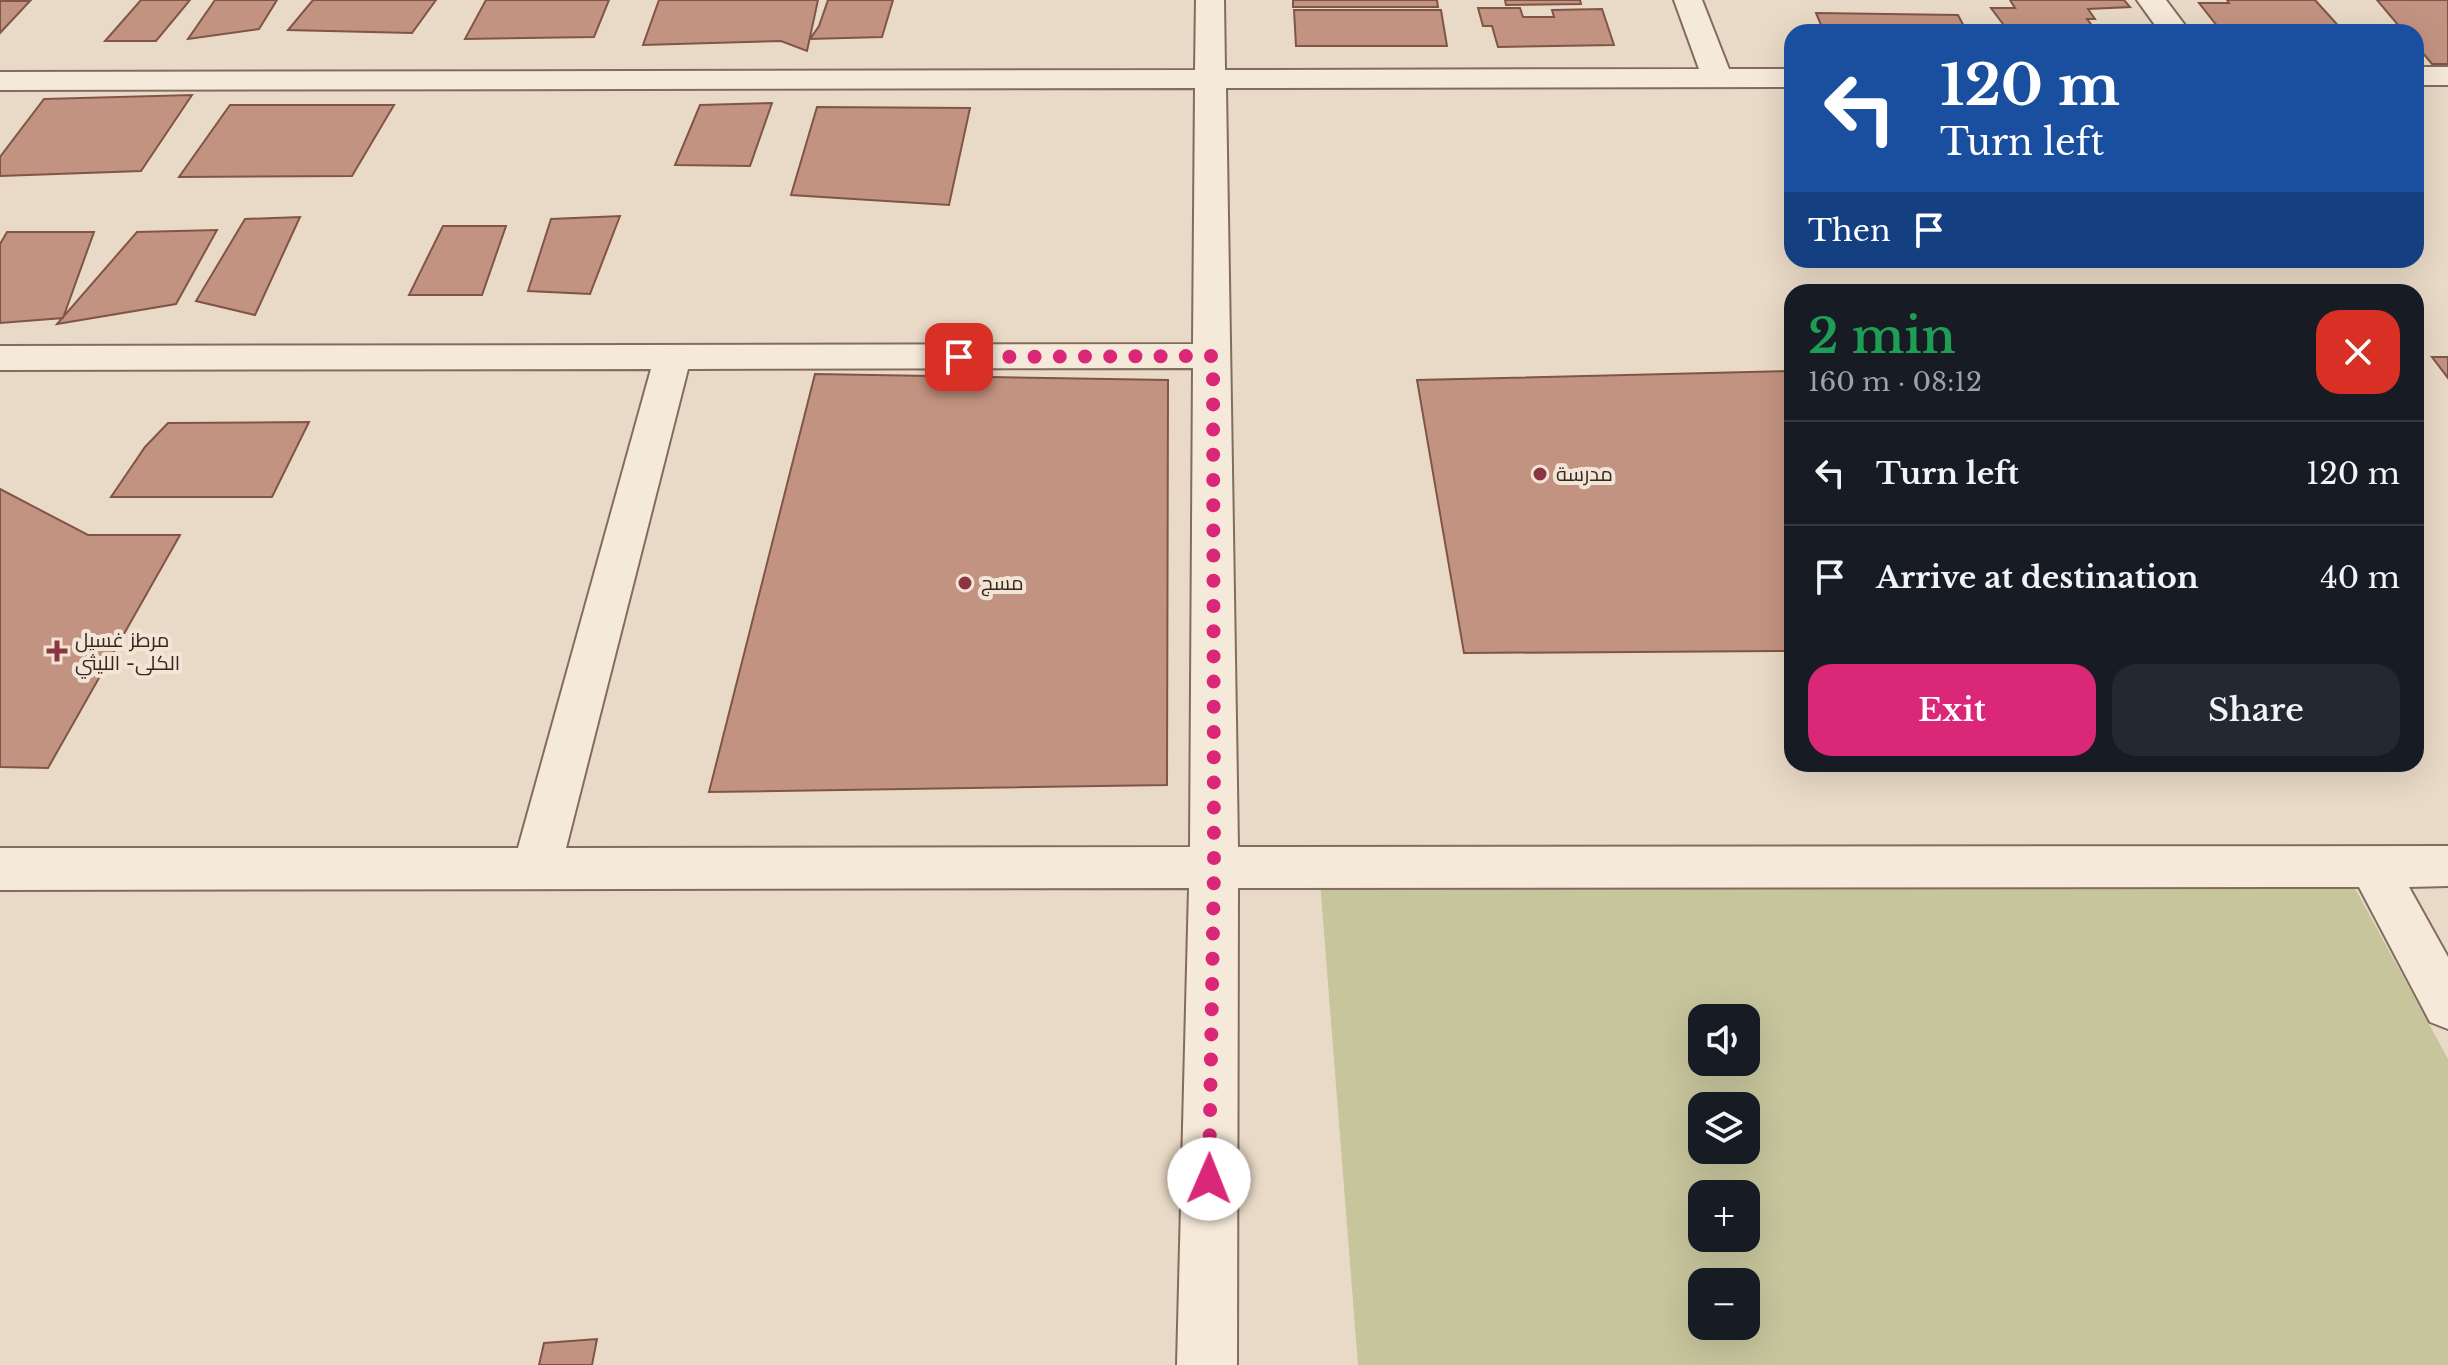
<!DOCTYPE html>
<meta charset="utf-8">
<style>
:root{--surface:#171b24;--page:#242831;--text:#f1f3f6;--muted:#9ea1a6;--line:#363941;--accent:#db2777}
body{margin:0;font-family:"Libre Baskerville",Cairo,serif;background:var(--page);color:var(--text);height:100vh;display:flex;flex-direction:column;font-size:30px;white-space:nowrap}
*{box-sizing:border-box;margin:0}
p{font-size:26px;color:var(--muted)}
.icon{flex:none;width:44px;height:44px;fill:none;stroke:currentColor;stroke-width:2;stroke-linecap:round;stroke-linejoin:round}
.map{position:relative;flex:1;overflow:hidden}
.details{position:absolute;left:1784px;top:284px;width:640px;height:488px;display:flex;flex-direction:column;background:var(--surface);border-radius:24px;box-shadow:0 8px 32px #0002}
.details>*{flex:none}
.top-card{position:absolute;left:1784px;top:24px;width:640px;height:244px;border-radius:24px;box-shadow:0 8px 32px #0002;background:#1a4fa0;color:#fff;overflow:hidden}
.buttons{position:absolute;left:1688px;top:1004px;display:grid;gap:16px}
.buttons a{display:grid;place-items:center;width:72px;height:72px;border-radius:16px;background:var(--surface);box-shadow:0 8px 32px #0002;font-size:40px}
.pin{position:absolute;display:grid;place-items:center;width:68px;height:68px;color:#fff;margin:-34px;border-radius:16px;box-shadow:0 4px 12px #0006}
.me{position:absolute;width:88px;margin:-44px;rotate:1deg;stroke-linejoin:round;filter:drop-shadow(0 0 6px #0008)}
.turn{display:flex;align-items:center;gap:28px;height:168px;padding:0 24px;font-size:36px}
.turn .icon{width:104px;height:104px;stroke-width:2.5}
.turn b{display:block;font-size:56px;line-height:68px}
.then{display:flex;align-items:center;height:76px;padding:0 24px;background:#0003;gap:16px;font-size:30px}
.round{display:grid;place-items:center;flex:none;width:84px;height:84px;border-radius:24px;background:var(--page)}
.head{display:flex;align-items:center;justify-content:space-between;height:136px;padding:0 24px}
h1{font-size:48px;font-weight:600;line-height:60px;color:#1e9e55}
.cta{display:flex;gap:16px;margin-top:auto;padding:16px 24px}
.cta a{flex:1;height:92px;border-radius:24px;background:var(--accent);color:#fff;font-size:32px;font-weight:600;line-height:92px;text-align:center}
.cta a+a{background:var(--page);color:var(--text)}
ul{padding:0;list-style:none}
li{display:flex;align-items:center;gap:24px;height:104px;padding:0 24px;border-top:2px solid var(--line)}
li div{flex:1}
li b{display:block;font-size:30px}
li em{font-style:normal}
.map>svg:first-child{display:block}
.green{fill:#c6c59c;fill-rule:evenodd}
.building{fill:#c39381;stroke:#805547;stroke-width:2}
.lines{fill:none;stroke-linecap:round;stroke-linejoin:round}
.street-casing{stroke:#836c5e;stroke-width:4}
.street{fill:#f5e9d9;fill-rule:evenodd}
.route{stroke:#db2777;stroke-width:14;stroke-dasharray:0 25.2}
.poi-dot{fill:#8b3543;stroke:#f2e5d6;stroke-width:3}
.labels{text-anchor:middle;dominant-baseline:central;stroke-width:8;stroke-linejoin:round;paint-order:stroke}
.poi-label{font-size:20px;fill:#352720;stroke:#f2e5d6;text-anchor:start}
</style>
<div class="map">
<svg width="2448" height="1365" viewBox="0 0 2448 1365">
<rect width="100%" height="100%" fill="#e9dac7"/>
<path class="green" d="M 2333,848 L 2448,1059 L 2448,1365 L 1358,1365 L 1318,856 ZM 1702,1018 L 1746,1018 L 1746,1062 L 1702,1062 ZM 1702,1106 L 1746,1106 L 1746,1150 L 1702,1150 ZM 1702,1194 L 1746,1194 L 1746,1238 L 1702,1238 ZM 1702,1282 L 1746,1282 L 1746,1326 L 1702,1326 Z"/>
<path class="building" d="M 141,0 L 190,0 L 156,41 L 105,41 Z
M 215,0 L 277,0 L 259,29 L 188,39 Z
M 313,0 L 436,0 L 412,33 L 288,30 Z
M 486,0 L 609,0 L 594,37 L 465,39 Z
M 659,0 L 818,0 L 807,51 L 781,41 L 643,45 Z
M 828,0 L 893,0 L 882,37 L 810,39 L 819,26 Z
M 1293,0 L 1437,0 L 1438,7 L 1293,7 Z
M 1505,0 L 1580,0 L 1581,4 L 1506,5 Z
M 2010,0 L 2124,0 L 2130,7 L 2088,9 L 2095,19 L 2087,19 L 2097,32 L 2009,32 L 1991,8 L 2015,8 Z
M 2227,0 L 2315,0 L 2344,32 L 2222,32 L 2199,3 L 2229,3 Z
M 2377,0 L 2448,0 L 2448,64 L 2432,64 L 2416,45 L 2416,32 L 2404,32 Z
M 0,1 L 30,1 L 0,33 Z
M 1478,8 L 1520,8 L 1523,17 L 1554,17 L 1552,10 L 1602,9 L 1614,45 L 1498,47 L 1492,26 L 1483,26 Z
M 1294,10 L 1441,10 L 1447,46 L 1296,46 Z
M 1816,13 L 1958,15 L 1967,32 L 1824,32 Z
M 192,95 L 141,171 L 0,176 L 0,157 L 44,99 Z
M 772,103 L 750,166 L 675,165 L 700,105 Z
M 230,105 L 394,105 L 352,176 L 179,177 Z
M 817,107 L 970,108 L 949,205 L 791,195 Z
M 620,216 L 590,294 L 528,291 L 551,219 Z
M 300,217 L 255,315 L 196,301 L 245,219 Z
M 443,226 L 506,226 L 482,295 L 409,295 Z
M 217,230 L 176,304 L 57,324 L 137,232 Z
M 7,232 L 94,232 L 63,318 L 0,323 L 0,244 Z
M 2432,357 L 2448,357 L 2448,378 Z
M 1792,371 L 1792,651 L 1464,653 L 1417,380 Z
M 815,374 L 1168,380 L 1167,785 L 709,792 Z
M 309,422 L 272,497 L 111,497 L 145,447 L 168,423 Z
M 0,489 L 88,535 L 180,535 L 48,768 L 0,767 Z
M 597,1339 L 592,1365 L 539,1365 L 544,1343 Z"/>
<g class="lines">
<defs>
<path id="street" d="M 1196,0 L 1224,0 L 1225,70 L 1699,69 L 1674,0 L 1702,0 L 1729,69 L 1792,69 L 1792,87 L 1226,88 L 1238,847 L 2448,846 L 2448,886 L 2409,887 L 2448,957 L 2448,1029 L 2430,1022 L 2359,887 L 1238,888 L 1237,1365 L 1177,1365 L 1189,888 L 0,890 L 0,848 L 518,848 L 651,369 L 0,370 L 0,346 L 1193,344 L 1195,88 L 0,90 L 0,72 L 1195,70 ZM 1193,368 L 1190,847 L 566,848 L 688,369 Z
M 2137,0 L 2166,0 L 2190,32 L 2160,32 Z
M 2416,67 L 2448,67 L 2448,85 L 2416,85 Z"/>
</defs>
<use href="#street" class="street-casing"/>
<use href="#street" class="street"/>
</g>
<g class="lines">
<path class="route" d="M 959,357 L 1213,356 L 1214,868 L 1209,1179"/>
</g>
<g class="poi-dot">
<circle cx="1540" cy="474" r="8"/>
<circle cx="965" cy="583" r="8"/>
<path d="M53 639h8v8h8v8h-8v8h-8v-8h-8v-8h8z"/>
</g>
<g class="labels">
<g class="poi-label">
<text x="1556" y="474">مدرسة</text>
<text x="981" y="583">مسج</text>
<text x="75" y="640">مرطز غسيل<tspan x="75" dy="23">الكلى- الليثي</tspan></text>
</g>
</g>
</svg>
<div class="buttons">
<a><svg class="icon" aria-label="sound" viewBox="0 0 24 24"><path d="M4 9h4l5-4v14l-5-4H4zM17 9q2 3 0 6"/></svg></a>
<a><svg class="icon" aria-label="layers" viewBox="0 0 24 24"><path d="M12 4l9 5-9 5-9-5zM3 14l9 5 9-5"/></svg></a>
<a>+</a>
<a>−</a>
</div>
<div class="pin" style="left:959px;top:357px;background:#d93025"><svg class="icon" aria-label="arrive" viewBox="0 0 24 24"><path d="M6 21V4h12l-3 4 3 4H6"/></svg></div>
<svg class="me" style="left:1209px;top:1179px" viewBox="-20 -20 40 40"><circle r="19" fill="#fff"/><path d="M0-13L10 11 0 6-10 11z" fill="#db2777"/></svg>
<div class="top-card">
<div class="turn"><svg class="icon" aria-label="left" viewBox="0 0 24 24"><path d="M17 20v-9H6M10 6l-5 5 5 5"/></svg><div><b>120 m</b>Turn left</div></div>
<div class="then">Then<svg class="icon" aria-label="arrive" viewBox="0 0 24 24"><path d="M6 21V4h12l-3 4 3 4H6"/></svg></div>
</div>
<section class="details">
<div class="head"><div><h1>2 min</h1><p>160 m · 08:12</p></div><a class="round" style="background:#d93025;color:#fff"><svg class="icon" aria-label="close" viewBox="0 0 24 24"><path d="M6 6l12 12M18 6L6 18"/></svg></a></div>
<ul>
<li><svg class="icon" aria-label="left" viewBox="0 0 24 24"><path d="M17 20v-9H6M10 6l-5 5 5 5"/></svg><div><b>Turn left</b></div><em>120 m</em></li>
<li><svg class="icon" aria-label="arrive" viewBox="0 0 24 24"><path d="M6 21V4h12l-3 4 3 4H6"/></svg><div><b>Arrive at destination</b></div><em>40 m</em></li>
</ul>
<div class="cta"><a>Exit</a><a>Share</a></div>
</section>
</div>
